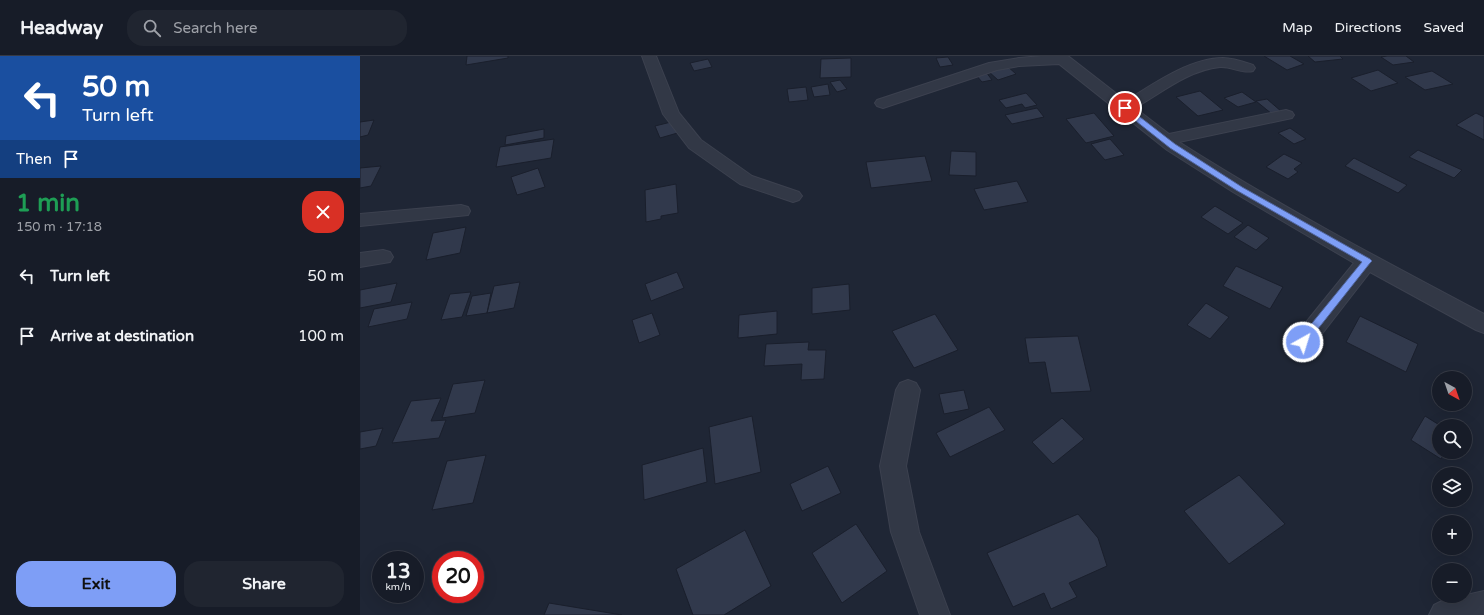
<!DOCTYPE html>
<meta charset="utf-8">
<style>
:root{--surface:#171c28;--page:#202530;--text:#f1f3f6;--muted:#9ea1a8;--line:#363a45;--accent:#7e9ef6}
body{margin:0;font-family:"Varela Round",sans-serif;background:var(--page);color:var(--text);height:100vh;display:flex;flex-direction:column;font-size:15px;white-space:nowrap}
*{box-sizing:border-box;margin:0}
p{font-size:13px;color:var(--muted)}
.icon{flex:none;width:22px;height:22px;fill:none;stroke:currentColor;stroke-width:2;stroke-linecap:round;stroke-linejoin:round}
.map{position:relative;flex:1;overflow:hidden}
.details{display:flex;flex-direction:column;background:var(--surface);width:360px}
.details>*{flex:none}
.guide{background:#1a4fa0;color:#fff;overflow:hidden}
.needle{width:26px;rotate:140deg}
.controls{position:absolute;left:1072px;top:315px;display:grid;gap:8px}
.controls a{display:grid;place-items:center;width:40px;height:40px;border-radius:50%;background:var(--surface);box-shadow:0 4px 16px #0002,0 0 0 1px var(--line);font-size:20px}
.speed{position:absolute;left:12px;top:495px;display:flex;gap:8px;font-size:20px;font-weight:700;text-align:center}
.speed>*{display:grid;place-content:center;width:52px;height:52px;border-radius:50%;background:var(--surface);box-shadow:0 4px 16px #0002,0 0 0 1px var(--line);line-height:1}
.speed small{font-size:10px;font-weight:400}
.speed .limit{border:6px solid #d22;background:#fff;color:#111}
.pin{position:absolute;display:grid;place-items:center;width:34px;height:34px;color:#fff;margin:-17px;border:2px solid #fff;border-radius:50%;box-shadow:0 1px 4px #0007}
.me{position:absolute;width:44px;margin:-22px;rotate:39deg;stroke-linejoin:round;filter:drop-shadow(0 0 3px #0008)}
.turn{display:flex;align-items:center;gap:14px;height:84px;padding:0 16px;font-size:18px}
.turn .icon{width:52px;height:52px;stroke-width:2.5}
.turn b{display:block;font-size:28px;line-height:34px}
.then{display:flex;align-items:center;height:38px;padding:0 16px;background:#0003;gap:8px;font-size:15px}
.round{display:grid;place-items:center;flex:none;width:42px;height:42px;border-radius:16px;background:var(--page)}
.headline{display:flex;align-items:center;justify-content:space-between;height:68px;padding:0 16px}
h1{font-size:24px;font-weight:700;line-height:30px;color:#1e9e55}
.primary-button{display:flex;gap:8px;margin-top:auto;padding:8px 16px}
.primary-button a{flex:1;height:46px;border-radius:16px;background:var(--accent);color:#111;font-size:16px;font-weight:700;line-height:46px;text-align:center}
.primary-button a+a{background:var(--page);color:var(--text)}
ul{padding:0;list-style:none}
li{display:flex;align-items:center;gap:12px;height:60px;padding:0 16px}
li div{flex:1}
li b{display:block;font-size:15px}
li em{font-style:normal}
header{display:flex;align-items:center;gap:24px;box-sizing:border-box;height:56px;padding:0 20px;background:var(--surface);border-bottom:1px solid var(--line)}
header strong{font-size:19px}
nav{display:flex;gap:22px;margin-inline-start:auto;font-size:14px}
.search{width:280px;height:36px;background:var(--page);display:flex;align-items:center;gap:10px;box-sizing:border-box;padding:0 14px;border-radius:16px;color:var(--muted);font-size:15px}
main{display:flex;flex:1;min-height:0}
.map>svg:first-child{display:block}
.building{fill:#31394c;stroke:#1a1f2c}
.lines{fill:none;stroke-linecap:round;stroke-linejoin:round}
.minor-casing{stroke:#3c414f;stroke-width:2}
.minor{fill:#323846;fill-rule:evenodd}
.route{fill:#7e9ef6;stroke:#5267a0}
</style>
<header>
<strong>Headway</strong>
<div class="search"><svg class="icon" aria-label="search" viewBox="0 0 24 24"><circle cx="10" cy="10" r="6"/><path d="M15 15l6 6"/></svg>Search here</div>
<nav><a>Map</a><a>Directions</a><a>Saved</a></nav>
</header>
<main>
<section class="details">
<div class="guide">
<div class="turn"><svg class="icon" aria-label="left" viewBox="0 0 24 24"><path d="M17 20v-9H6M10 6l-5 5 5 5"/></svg><div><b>50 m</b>Turn left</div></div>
<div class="then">Then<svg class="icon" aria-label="arrive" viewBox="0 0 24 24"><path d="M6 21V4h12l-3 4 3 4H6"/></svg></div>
</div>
<div class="headline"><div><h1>1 min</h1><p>150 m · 17:18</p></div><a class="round" style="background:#d93025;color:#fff"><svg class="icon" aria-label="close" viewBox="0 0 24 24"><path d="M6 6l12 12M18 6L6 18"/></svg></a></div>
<ul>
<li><svg class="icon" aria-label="left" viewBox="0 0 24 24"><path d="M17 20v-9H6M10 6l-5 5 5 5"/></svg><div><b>Turn left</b></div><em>50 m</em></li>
<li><svg class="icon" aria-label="arrive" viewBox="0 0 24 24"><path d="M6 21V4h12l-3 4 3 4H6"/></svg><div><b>Arrive at destination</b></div><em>100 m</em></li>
</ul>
<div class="primary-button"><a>Exit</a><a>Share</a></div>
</section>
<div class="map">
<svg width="1124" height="559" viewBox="0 0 1124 559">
<rect width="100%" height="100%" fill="#1f2635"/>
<path class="building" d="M 107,0 L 148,0 L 148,2 L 106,9 Z
M 904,0 L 930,0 L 944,8 L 927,14 Z
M 948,0 L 980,0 L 983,3 L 955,6 Z
M 1027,0 L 1046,0 L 1054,6 L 1033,9 L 1021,1 Z
M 588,1 L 593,9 L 580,11 L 576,2 Z
M 491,2 L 491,21 L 460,22 L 461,3 Z
M 348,3 L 352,11 L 334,15 L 330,7 Z
M 646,9 L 656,18 L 638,24 L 628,15 Z
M 1018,14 L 1038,27 L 1011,35 L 991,22 Z
M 1072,15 L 1093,28 L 1065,34 L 1045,21 Z
M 626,16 L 632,24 L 622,26 L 616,19 Z
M 480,24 L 487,33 L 477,36 L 470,26 Z
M 468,28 L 470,39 L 454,41 L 451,31 Z
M 446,31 L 448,44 L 429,46 L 427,33 Z
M 840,35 L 863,54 L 838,60 L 816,41 Z
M 882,36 L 896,46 L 878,51 L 864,42 Z
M 666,37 L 677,49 L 665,52 L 662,48 L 646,52 L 639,44 Z
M 907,43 L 922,56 L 912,58 L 896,45 Z
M 677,52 L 684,61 L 652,68 L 645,59 Z
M 734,57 L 754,80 L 726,87 L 706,63 Z
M 1116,57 L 1124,61 L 1124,84 L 1096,69 Z
M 323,63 L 328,74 L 300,82 L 295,70 Z
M 14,64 L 8,79 L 0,81 L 0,66 Z
M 930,72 L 946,83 L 934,88 L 918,77 Z
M 184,73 L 184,82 L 145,89 L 146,80 Z
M 194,83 L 191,102 L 136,111 L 140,91 Z
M 750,83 L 764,99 L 745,104 L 731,88 Z
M 1058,94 L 1102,114 L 1094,122 L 1049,101 Z
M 591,95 L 616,96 L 616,120 L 589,119 Z
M 924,98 L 942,107 L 934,113 L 938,116 L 928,123 L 906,111 Z
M 565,100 L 572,125 L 511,132 L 506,106 Z
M 994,102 L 1047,129 L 1038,137 L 985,110 Z
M 21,110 L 11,130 L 0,132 L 0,112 Z
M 178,112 L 185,131 L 157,139 L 151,121 Z
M 657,125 L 668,146 L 624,154 L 614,133 Z
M 316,128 L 318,157 L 301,160 L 301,163 L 286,166 L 285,134 Z
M 855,150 L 883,167 L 868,178 L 841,161 Z
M 888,169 L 909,182 L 896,194 L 874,181 Z
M 106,171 L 100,197 L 66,204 L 73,177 Z
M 876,210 L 923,231 L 910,253 L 863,230 Z
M 317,216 L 324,232 L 291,245 L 285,228 Z
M 160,226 L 154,252 L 127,257 L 134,230 Z
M 37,227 L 31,246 L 0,252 L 0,234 Z
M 489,228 L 490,254 L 452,258 L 452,232 Z
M 111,236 L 102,261 L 81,264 L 90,238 Z
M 131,237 L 127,257 L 106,260 L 112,240 Z
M 52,246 L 47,263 L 8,271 L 14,253 Z
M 846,247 L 869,261 L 850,283 L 827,269 Z
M 417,255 L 417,278 L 378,282 L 379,259 Z
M 292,257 L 300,279 L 279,287 L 272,264 Z
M 575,258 L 598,294 L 554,312 L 532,275 Z
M 1000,260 L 1058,288 L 1046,316 L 986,286 Z
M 718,280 L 731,335 L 691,337 L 685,306 L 669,307 L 665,282 Z
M 449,286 L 448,294 L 466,294 L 464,323 L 441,324 L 442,308 L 404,310 L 406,288 Z
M 125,324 L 115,357 L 82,362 L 93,328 Z
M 604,334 L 609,353 L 584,358 L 579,338 Z
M 81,342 L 71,365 L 86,364 L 79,382 L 32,387 L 51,345 Z
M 629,351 L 645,374 L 590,401 L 576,377 Z
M 392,360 L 401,416 L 355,428 L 349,371 Z
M 1065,360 L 1081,370 L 1079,370 L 1079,396 L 1085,396 L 1081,403 L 1051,384 Z
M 702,362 L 724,383 L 693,408 L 672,386 Z
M 23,372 L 16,390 L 0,393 L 0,376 Z
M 343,392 L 347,426 L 284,444 L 282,409 Z
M 126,399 L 113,447 L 72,454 L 87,405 Z
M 468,410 L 481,437 L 442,455 L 430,428 Z
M 879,419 L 925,468 L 869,508 L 824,455 Z
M 718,458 L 738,482 L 747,510 L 709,527 L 717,541 L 691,553 L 684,537 L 653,551 L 627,497 Z
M 496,468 L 527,515 L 482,547 L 452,497 Z
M 385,474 L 411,530 L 364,559 L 333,559 L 316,513 Z
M 189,547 L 262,559 L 184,559 Z"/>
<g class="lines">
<defs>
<path id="minor" d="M 282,0 L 296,0 L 319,57 L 341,84 L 392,120 L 439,136 L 442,140 L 439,144 L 433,146 L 380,128 L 329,92 L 303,58 Z
M 682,0 L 708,0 L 766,45 C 793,28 830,2 863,2 C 873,2 884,6 893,9 L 895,12 L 893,15 C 882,18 871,10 860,11 C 829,14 801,37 775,52 L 809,78 L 926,54 L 932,56 L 934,59 L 932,62 L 819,86 C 918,149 1020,203 1124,258 L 1124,277 L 1116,274 L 1010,216 L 951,292 L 943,295 L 935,292 L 932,286 L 935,280 L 994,207 L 873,136 L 807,94 L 699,8 L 659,10 L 637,14 L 523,52 L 517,50 L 515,47 L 517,44 L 629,7 L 659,2 Z
M 101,149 L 108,151 L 110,155 L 108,159 L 0,170 L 0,158 Z
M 23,194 L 30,196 L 33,201 L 30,206 L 0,211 L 0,197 Z
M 548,324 L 556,327 L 560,334 L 546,410 L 559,476 L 590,559 L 560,559 L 531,476 L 520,410 L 536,334 L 540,327 Z
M 1124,535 L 1124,559 L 1069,559 L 1074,549 L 1084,544 Z"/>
</defs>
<use href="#minor" class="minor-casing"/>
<use href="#minor" class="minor"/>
</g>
<path class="route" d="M 762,51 L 767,51 L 815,88 L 882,131 L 1010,203 L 1012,205 L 1010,207 L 946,288 L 939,288 L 938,286 L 939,283 L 1002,206 L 876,134 L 810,92 L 762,54 Z"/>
</svg>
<div class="controls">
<a><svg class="needle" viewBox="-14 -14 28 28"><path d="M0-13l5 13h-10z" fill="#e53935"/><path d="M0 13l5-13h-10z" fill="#9ea1a8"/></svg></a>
<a><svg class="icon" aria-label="search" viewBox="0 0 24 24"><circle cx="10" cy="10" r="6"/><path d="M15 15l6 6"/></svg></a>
<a><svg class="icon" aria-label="layers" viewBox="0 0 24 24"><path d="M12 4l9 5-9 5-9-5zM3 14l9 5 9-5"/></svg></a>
<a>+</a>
<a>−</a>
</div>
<div class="speed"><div>13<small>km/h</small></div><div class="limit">20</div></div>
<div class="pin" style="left:765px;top:52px;background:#d93025"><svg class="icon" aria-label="arrive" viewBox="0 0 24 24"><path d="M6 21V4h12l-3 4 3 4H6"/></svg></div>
<svg class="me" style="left:943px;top:286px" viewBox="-20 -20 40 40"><circle r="17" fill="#7e9ef6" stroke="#fff" stroke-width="3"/><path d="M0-11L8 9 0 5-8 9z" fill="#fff"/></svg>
</div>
</main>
